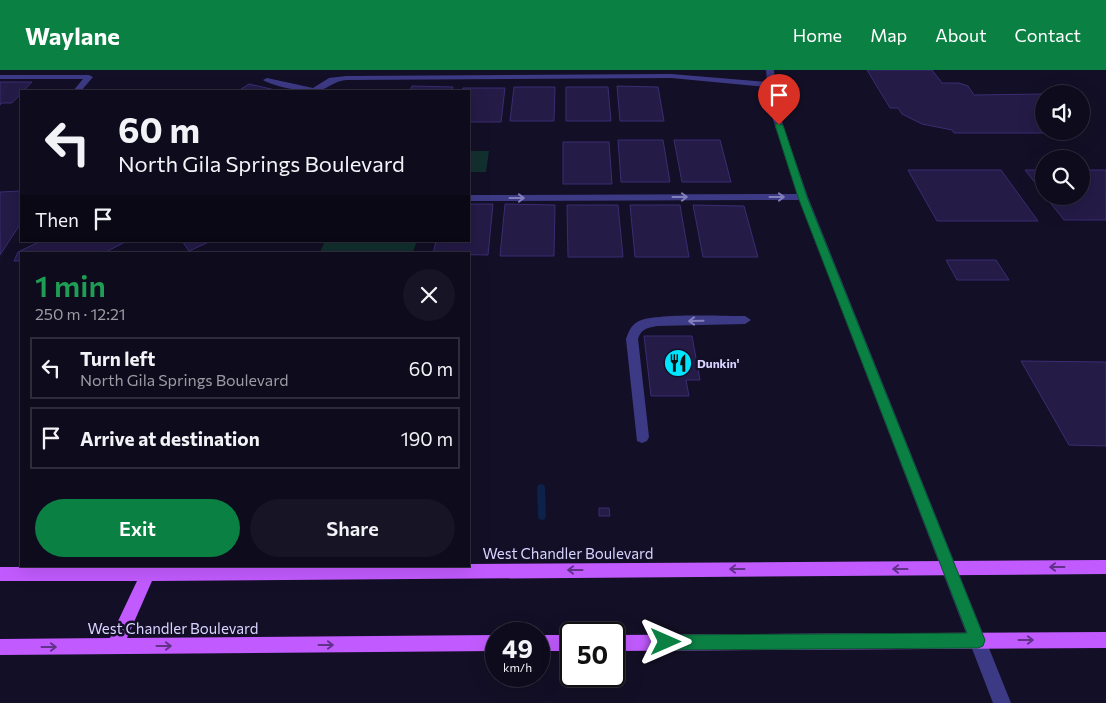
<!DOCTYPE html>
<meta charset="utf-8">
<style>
:root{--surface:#0e0b1c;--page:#171425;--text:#f1f3f6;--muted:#9b9ba3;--line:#2e2b3b;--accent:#0b8043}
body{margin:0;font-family:Commissioner,sans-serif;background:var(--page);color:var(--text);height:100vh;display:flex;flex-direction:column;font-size:19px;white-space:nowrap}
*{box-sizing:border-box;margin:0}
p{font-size:16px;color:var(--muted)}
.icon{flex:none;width:28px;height:28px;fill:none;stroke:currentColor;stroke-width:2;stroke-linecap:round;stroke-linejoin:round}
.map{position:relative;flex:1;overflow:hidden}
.details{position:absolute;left:20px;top:182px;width:450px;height:315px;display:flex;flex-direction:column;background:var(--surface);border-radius:0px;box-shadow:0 5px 20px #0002,0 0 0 1px var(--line)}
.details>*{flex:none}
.guide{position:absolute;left:20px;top:20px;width:450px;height:152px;border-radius:0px;box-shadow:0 5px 20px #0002,0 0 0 1px var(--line);background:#0e0b1c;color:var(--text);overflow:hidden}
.controls{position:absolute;left:1035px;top:15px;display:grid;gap:10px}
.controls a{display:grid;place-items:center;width:55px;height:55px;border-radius:50%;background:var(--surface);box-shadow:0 5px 20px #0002,0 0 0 1px var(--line);font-size:25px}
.speed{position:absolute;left:485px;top:552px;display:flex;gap:10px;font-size:25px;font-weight:700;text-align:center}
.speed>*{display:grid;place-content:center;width:65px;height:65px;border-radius:50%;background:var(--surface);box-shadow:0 5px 20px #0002,0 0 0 1px var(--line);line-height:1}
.speed small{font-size:12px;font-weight:400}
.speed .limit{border:2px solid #111;border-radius:8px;background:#fff;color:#111}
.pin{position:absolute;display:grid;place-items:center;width:42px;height:42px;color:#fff;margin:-51px -21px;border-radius:50% 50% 50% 0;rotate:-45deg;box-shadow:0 0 5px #0007}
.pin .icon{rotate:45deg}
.me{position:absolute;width:55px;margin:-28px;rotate:90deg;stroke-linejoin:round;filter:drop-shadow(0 0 4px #0008)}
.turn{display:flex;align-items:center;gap:18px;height:105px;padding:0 15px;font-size:22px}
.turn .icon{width:65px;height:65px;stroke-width:2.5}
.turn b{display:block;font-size:35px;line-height:42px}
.then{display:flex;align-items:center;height:48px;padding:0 15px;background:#0003;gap:10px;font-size:19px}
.round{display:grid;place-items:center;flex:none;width:52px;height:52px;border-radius:26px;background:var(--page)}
.summary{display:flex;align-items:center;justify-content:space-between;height:85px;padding:0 15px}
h1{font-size:30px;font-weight:600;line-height:38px;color:#1e9e55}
.button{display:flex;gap:10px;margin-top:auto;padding:10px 15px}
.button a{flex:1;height:58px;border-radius:30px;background:var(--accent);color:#fff;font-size:20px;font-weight:600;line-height:58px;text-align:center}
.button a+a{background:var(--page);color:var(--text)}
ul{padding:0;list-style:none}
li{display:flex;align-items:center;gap:15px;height:62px;margin:0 10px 8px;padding:0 5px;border:2px solid var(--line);border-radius:0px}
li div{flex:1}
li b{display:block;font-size:19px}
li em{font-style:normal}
header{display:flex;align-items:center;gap:30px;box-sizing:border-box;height:70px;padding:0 25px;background:var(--accent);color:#fff}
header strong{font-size:24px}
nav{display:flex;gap:28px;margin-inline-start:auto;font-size:18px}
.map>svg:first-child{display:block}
.green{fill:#12302f}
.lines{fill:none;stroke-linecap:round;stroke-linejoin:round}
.stream{fill:#0c2248;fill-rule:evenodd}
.building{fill:#241b47;stroke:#3b2d73}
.minor{fill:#3d3a85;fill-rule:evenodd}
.major{fill:#c25bff;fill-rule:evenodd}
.oneway{stroke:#837fbc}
.oneway2{stroke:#623188}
.route{fill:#0b8043;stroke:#07532c}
.labels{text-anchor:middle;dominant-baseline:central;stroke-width:5;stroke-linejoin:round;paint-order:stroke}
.poi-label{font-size:12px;font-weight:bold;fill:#d9d4ff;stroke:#130f26;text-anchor:start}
.near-street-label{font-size:15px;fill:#d9d4ff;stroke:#130f26}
</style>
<header>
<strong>Waylane</strong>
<nav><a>Home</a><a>Map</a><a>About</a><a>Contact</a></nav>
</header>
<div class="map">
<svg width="1106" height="633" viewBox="0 0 1106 633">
<rect width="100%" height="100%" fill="#130f26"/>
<path class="green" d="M 469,81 L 489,81 L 486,102 L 469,102 Z
M 325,171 L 417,171 L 412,184 L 319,184 Z"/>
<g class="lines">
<path class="stream" d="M 541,414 L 544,415 L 545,418 L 546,446 L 545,449 L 542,450 L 539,449 L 538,446 L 537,418 L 538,415 Z"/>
</g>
<path class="building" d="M 867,0 L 932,0 L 942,13 L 959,13 L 968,16 L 974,25 L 1043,24 L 1044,61 L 1054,63 L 954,63 L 952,60 L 922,54 L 902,44 L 898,38 L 890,38 Z
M 0,12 L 32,12 L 12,33 L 2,33 L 0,35 Z
M 249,14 L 280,21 L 238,21 Z
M 412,16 L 453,17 L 452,21 L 410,21 Z
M 617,16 L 658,17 L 664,51 L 620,51 Z
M 514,17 L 555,17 L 554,51 L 510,51 Z
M 566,17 L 608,17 L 611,51 L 566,51 Z
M 463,18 L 505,18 L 501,52 L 469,52 L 469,21 L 462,21 Z
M 618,70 L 663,70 L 670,112 L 621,112 Z
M 674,70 L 720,70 L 731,112 L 682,112 Z
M 563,72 L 609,72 L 612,114 L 563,114 Z
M 908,100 L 1001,100 L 1038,151 L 937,151 Z
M 1025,100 L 1044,100 L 1044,124 Z
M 1081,100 L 1106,100 L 1106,150 L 1064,150 L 1045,126 L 1081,126 Z
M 21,121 L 21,153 L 0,185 L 0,122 Z
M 469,134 L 493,134 L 488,185 L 433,184 L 436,171 L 469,171 Z
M 505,134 L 555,135 L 554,186 L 500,186 Z
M 567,135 L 618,135 L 623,187 L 568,187 Z
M 630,135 L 680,135 L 689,187 L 635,187 Z
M 693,135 L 744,136 L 758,187 L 703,187 Z
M 41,171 L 127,171 L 102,184 L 21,184 L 21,191 L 14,191 L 18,182 Z
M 182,171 L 211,171 L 189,181 Z
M 946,190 L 996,190 L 1009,210 L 957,210 Z
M 644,266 L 692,266 L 700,310 L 686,310 L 689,326 L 651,326 Z
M 1021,291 L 1106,292 L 1106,376 L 1069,375 Z
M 599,438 L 609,438 L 610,446 L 599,446 Z"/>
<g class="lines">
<path class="minor" d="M 766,0 L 774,0 L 776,34 L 808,127 L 1011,633 L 993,633 L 799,130 L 469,131 L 469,125 L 797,124 L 768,34 L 767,17 L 671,8 L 346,10 C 333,12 332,16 321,20 C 311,25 272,16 263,10 L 267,8 L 313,18 L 329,8 L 346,6 L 671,4 L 767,12 Z
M 0,5 L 89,5 L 93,7 L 81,21 L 73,21 L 83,9 L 0,9 Z
M 745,246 L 751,250 L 745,254 L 657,256 C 647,258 641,259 638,269 L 649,367 L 647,371 L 642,373 L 637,371 L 626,269 C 629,261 631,255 639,251 C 655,243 724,246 745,246 Z"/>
<path class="major" d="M 1106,490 L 1106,504 L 152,511 L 127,568 L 496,565 L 496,581 L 0,585 L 0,569 L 110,568 L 137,511 L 0,511 L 0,497 L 469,496 L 469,494 Z
M 1106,562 L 1106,578 L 614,581 L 614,565 Z
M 539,565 L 571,565 L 571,581 L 539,581 Z"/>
</g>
<defs><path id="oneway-shaft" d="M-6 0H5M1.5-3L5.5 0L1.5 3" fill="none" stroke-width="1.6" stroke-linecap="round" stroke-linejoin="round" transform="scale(1.25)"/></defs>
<g class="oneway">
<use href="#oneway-shaft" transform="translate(680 127)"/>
<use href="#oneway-shaft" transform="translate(777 127)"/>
<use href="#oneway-shaft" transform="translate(517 128)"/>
<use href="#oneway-shaft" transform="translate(696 251) rotate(179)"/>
</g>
<g class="oneway2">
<use href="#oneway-shaft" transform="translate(1057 497) rotate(180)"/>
<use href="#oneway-shaft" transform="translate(737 499) rotate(180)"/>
<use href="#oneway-shaft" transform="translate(900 499) rotate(180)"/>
<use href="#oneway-shaft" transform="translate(575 500) rotate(180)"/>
<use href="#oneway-shaft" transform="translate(1026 570)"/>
<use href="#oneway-shaft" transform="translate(326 575)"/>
<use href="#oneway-shaft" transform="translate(164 576)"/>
<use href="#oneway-shaft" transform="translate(49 577)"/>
</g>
<path class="route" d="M 776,53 L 783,55 L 807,127 L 985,570 L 983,576 L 978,578 L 666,580 L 661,578 L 658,572 L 661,567 L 666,565 L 967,563 L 798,127 L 775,55 Z"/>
<defs>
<symbol id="restaurant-disc" viewBox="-11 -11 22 22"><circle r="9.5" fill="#00e5ff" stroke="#130f26"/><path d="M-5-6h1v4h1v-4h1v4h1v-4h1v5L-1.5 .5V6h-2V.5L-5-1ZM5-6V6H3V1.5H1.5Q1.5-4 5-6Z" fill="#111"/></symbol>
</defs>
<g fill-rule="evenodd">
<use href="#restaurant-disc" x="662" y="277" width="32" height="32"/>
</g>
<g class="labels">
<g class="poi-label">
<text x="697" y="293">Dunkin'</text>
</g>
<g class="near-street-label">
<text x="568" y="483">West Chandler Boulevard</text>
<text x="173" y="558">West Chandler Boulevard</text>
</g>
</g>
</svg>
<div class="controls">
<a><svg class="icon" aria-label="sound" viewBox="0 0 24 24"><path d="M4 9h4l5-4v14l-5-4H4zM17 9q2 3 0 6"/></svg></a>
<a><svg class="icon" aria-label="search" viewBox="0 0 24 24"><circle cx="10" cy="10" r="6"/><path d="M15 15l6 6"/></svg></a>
</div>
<div class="speed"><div>49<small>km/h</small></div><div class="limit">50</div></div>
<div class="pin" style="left:779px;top:55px;background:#d93025"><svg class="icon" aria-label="arrive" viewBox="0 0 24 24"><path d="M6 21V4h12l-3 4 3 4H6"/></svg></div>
<svg class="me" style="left:666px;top:572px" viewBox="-20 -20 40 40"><path d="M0-17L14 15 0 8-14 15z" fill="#0b8043" stroke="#fff" stroke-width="4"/></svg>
<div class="guide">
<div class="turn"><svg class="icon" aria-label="left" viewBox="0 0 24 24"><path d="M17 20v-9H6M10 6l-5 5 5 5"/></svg><div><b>60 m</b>North Gila Springs Boulevard</div></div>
<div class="then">Then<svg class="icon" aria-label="arrive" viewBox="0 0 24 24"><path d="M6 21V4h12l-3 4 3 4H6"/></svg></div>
</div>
<section class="details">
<div class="summary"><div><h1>1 min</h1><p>250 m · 12:21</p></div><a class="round"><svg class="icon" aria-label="close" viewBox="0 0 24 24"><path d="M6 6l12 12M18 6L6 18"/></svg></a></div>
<ul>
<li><svg class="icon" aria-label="left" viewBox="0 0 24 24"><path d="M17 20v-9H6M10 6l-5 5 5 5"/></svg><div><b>Turn left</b><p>North Gila Springs Boulevard</p></div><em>60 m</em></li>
<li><svg class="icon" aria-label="arrive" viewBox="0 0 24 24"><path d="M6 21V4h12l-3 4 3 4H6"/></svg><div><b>Arrive at destination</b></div><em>190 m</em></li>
</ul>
<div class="button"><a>Exit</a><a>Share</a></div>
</section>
</div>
